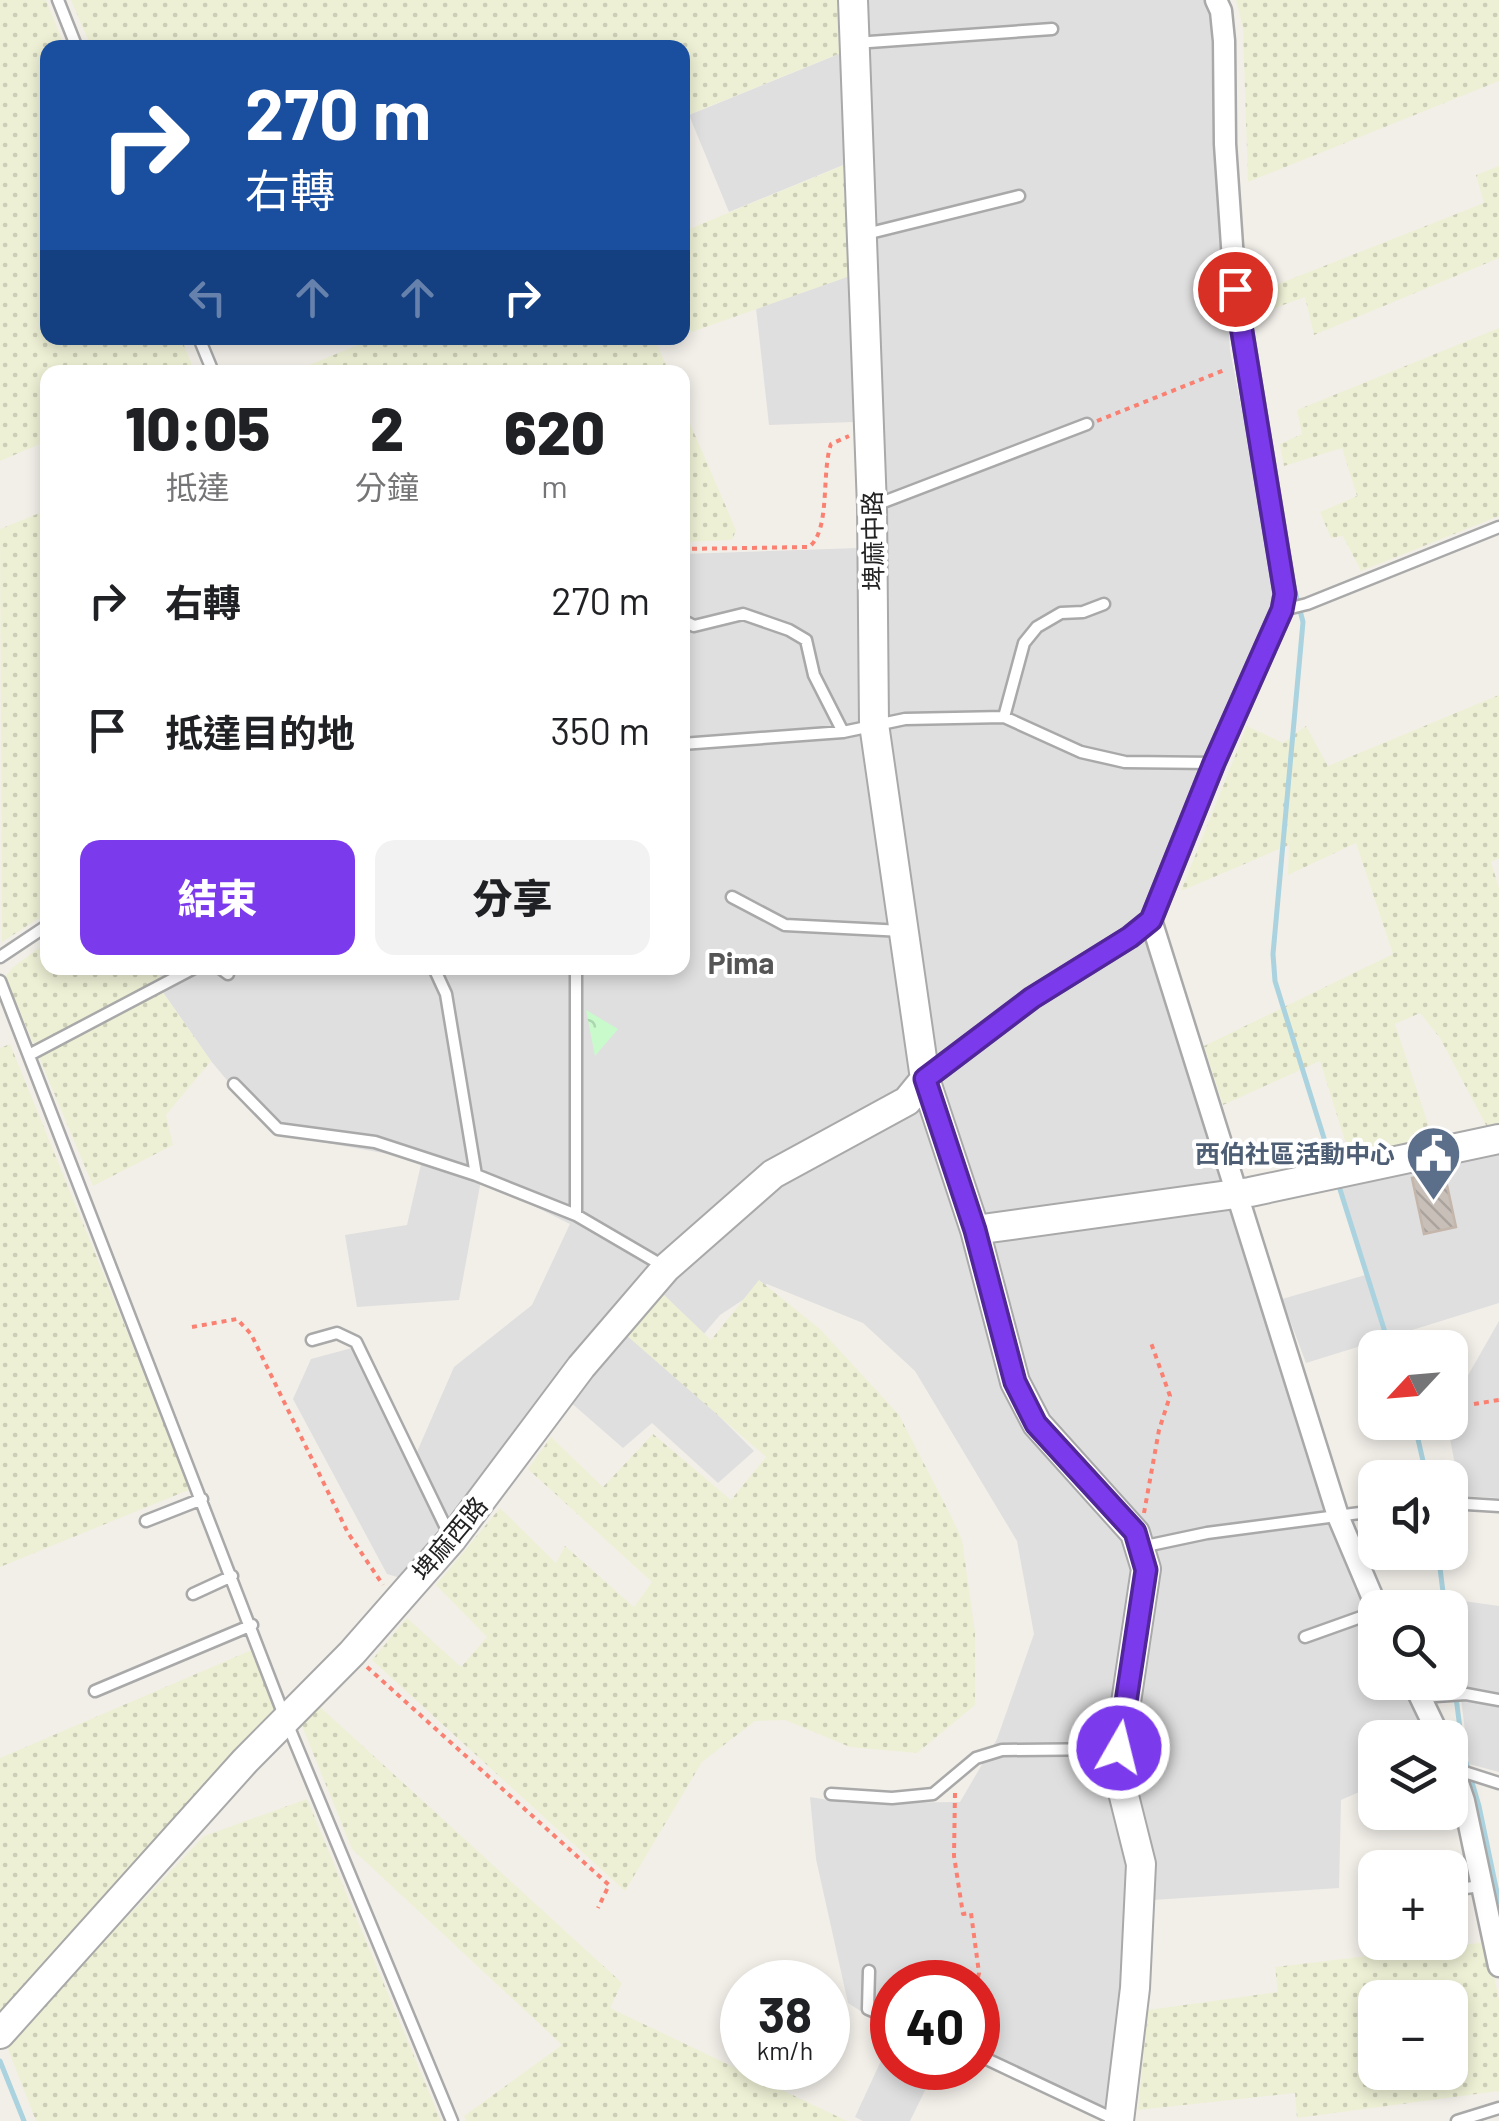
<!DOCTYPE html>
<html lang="zh-TW">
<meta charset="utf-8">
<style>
:root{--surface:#fff;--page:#f2f2f2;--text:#202124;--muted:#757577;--accent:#7c3aed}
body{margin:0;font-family:Barlow,"Noto Sans TC",sans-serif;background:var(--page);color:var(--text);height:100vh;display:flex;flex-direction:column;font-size:38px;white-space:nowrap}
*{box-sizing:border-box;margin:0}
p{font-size:32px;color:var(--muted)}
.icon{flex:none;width:55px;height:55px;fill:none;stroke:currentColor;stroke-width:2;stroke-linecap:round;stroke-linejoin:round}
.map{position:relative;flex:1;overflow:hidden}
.side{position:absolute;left:40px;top:365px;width:650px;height:610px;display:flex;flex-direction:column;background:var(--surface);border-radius:20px;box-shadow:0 5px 15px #0003}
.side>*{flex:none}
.top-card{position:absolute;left:40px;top:40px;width:650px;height:305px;border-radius:20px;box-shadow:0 5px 15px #0003;background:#1a4fa0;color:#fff;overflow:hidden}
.needle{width:65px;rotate:244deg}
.fabs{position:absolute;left:1358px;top:1330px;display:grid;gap:20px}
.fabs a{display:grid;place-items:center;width:110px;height:110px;border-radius:20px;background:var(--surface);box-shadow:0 5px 15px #0003;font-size:50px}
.speed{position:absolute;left:720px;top:1960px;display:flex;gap:20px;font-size:50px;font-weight:700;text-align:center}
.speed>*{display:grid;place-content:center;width:130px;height:130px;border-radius:50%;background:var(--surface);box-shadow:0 5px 15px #0003;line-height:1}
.speed small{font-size:25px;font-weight:400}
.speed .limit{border:15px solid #d22;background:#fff;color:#111}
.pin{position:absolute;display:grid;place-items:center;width:85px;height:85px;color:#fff;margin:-42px;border:5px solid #fff;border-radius:50%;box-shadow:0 2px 10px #0007}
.me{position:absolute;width:110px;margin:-55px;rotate:8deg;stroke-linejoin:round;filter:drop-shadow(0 0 8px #0008)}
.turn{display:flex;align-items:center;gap:35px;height:210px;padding:0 40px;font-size:45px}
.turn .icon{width:130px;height:130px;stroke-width:2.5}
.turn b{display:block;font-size:70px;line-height:85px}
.lanes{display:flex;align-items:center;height:95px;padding:0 40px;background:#0003;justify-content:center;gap:50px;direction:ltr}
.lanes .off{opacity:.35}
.eta{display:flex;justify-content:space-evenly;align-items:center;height:170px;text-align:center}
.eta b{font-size:60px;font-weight:800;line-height:70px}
.cta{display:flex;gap:20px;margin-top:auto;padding:20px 40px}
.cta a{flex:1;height:115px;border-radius:20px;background:var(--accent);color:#fff;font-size:40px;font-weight:800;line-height:115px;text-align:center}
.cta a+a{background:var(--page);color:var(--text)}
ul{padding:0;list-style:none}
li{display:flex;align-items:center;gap:30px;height:130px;padding:0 40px}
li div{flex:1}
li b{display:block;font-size:38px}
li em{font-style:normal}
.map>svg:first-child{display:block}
.residential{fill:#e0dfdf}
.farmland{fill:url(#farmland-dots);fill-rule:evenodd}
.park{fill:url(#park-crowns)}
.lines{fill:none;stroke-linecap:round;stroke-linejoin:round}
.stream{stroke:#aad3df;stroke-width:5}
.building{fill:url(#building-back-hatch);stroke:#c4b6ab;stroke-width:2.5}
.service-casing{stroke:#a9a9a9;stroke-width:15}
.minor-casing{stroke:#a9a9a9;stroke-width:25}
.tertiary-casing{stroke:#a9a9a9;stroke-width:32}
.path{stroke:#fa8072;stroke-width:4;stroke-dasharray:5 5;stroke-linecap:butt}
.service{stroke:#fff;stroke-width:10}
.minor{stroke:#fff;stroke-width:20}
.tertiary{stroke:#fff;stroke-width:28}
.route-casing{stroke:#51269a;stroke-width:25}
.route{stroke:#7c3aed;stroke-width:18}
.labels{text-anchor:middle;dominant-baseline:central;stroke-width:8;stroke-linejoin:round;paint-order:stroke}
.street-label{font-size:25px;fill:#222;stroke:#fff}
.service-label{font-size:25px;font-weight:bold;fill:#4e5e75;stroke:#fff;text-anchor:end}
.quarter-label{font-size:30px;font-weight:bold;fill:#555;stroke:#fff}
</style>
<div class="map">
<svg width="1499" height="2121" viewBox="0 0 1499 2121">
<defs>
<pattern id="farmland-dots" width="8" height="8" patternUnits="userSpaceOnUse" patternTransform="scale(2.5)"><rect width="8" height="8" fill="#eef0d5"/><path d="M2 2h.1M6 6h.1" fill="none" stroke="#ccceb7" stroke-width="1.8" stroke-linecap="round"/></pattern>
<pattern id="park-crowns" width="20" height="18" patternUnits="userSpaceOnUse" patternTransform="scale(2.5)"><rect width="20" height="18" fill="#c8facc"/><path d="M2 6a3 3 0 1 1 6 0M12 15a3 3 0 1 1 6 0" fill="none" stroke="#acd6af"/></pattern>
<pattern id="building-back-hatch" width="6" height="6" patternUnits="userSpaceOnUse" patternTransform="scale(2.5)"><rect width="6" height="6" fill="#c7bfb8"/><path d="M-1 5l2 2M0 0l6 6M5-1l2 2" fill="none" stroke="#aba49e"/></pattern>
</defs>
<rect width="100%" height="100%" fill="#f2efe9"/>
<path class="residential" d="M 866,0 L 1205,0 L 1211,11 L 1212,83 L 1230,351 L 1271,556 L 1278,607 L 1141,915 L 1144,935 L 1328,1519 L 1375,1617 L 1375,1682 L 1406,1683 L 1431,1737 L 1375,1738 L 1375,1785 L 1341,1800 L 1339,1888 L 1137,1901 L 1111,2112 L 978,2048 L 978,1982 L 892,1982 L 892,2031 L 848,2003 L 816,1859 L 810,1797 L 846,1803 L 960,1802 L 997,1739 L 1034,1634 L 1017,1541 L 915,1371 L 863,1323 L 767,1284 L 720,1315 L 673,1370 L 754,1451 L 718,1483 L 652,1423 L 623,1448 L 561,1394 L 404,1579 L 387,1574 L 293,1399 L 311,1359 L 363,1345 L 413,1461 L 454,1367 L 532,1305 L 570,1224 L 481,1180 L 459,1300 L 357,1307 L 345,1235 L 407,1225 L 422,1160 L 271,1133 L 211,1061 L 162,991 L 162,979 L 156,968 L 682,968 L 683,554 L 887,547 L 881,421 L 769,425 L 755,299 L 848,163 L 729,212 L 689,115 L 846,51 Z
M 1499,1153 L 1499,1303 L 1306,1363 L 1282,1299 L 1369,1274 L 1340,1186 Z
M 1499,1321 L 1499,1498 L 1461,1496 L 1447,1423 L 1426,1423 L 1450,1422 L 1450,1381 L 1467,1377 Z
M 1449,1599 L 1499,1606 L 1499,1772 L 1469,1764 Z
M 892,2037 L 892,2068 L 936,2068 L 910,2121 L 863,2121 L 855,2117 Z"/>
<path class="farmland" d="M 0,0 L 46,0 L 65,47 L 48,48 L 48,338 L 181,338 L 195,372 L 48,372 L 47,441 L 0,461 Z
M 71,0 L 845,0 L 846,51 L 683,117 L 682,48 L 91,47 Z
M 1236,0 L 1499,0 L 1499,81 L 1248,182 L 1243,28 Z
M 849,163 L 853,275 L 683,335 L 682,232 Z
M 1499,166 L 1499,258 L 1314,335 L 1305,297 L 1256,315 L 1253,294 L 1484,203 L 1476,175 Z
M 1499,328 L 1499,516 L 1361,571 L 1343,536 L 1331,538 L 1320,512 L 1357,496 L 1342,448 L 1284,466 L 1280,444 L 1302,434 L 1297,410 Z
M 375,338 L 674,338 L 657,344 L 669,372 L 292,372 Z
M 682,405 L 736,530 L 732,540 L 683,542 Z
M 47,510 L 47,913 L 2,942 L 0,529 Z
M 1499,695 L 1499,858 L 1491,862 L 1499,888 L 1499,1124 L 1487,1127 L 1440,1038 L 1420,1013 L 1395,1024 L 1433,1139 L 1352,1163 L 1320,1061 L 1223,1105 L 1204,1046 L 1393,954 L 1356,843 L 1288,875 L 1289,845 L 1181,891 L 1247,726 L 1283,743 L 1306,726 L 1328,766 Z
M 47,942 L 48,968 L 156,968 L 162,979 L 34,1045 L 5,977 L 12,968 Z
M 162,991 L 211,1061 L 166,1115 L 173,1145 L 93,1186 L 39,1057 Z
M 10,1044 L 191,1489 L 0,1567 L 0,1048 Z
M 759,1280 L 820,1329 L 899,1415 L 951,1516 L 962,1540 L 975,1632 L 975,1705 L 917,1753 L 850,1747 L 785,1720 L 755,1721 L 702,1762 L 625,1891 L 372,1660 L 407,1618 L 461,1667 L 487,1637 L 436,1585 L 500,1508 L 556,1563 L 565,1546 L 634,1607 L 652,1582 L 528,1469 L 551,1437 L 603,1487 L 653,1434 L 731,1500 L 766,1457 L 625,1334 L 661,1292 L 711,1340 Z
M 254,1649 L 282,1714 L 0,2018 L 0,1758 Z
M 319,1706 L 622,1983 L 610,2008 L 847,2121 L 466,2121 L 464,2116 L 562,2045 L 352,1849 L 302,1726 Z
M 307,1799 L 441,2121 L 36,2121 L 6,2044 L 204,1836 Z
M 1487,1942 L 1499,2000 L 1499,2091 L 1297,2118 L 1295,2093 L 1138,2110 L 1148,2010 L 1278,1992 L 1275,1967 ZM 1375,1998 L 1450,1998 L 1450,2072 L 1375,2072 Z"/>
<path class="park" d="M 586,1010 L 618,1029 L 595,1056 Z"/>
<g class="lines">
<path class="stream" d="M 1292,580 L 1303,622 L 1273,954 L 1275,981 L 1333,1167
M 1338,1183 L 1390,1348
M 1414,1422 L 1427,1478
M 1438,1552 L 1445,1608
M 1450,1650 L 1463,1752 L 1479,1806 L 1499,1902
M 0,2061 L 24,2121"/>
</g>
<path class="building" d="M 1444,1171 L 1456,1227 L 1424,1234 L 1412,1178 Z"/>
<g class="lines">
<defs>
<path id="service" d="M 58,0 L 77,48
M 855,43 L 1052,29
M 866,234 L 1019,196
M 199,338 L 213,372
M 873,506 L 1087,424
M 1283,610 L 1307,604 L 1499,527
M 682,620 L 694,626 L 743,614 L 789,630 L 806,640 L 814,675 L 843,732
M 1004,717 L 1024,643 L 1037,627 L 1061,613 L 1083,612 L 1104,604
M 682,744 L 843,732 L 905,719 L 1004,717 L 1081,752 L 1125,762 L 1214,763
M 732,897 L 785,925 L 903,931
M 0,957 L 48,925
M 220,968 L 228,974
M 434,968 L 446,994 L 476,1175 L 576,1215 L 665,1267
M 0,981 L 285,1718 L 452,2121
M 29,1055 L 194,968
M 234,1084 L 278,1129 L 375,1142 L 476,1175
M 576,1215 L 576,968
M 312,1340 L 337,1333 L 356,1342 L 449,1534
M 1450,1503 L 1499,1506
M 146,1521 L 202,1499
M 1141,1547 L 1207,1533 L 1375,1511
M 193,1594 L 232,1576
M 1305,1637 L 1375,1612
M 95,1691 L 252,1625
M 1421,1697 L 1466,1694 L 1499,1700
M 1455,1769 L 1499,1783
M 831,1794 L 892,1798 L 933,1794 L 976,1758 L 1002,1750 L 1118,1749
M 1450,1890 L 1481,1886
M 869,1971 L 868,2009 L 892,2019
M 978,2055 L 1118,2121
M 1457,2121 L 1499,2108"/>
<path id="minor" d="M 1151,920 L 1338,1516 L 1377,1608
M 925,1079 L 1032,998 L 1130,937 L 1151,920 L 1214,763 L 1282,610 L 1285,593 L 1235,289 L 1225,144 L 1224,41 L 1221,11 L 1216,0
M 1413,1682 L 1440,1738
M 1450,1759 L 1464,1801 L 1499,1966"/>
<path id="tertiary" d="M 853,0 L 872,507 L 874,724 L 925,1079 L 975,1230 L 1015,1382 L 1037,1424 L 1135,1533 L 1146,1569 L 1119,1749 L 1123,1792 L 1141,1864 L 1135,1988 L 1119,2121
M 975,1230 L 1250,1192 L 1499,1139
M 0,2034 L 245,1761 L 352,1653 L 452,1539 L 581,1367 L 666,1268 L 773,1174 L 907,1101 L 925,1079"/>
</defs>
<use href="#service" class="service-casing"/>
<use href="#minor" class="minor-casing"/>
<use href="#tertiary" class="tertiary-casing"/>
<path class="path" d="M 1097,421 L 1227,369
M 682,549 L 809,547 C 831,530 821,472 831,444 L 849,436
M 192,1327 L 237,1319 L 251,1334 L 348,1533 L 383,1585
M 1474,1404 L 1499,1400
M 1144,1513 L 1159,1430 L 1170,1396 L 1150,1340
M 367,1667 L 609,1885 L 598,1908
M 955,1793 L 954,1856 L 963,1914 L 971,1913 L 979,1973 L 977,1982"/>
<use href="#service" class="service"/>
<use href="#minor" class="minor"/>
<use href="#tertiary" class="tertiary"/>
</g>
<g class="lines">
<defs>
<path id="route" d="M 1119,1748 L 1146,1570 L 1135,1532 L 1036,1424 L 1015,1382 L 975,1230 L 925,1079 L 1032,998 L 1130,937 L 1151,920 L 1214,763 L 1282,610 L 1285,594 L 1235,289"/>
</defs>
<use href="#route" class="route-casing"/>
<use href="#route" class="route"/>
</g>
<defs>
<symbol id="civic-pin" viewBox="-11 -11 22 30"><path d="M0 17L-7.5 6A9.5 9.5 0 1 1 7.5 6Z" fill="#5c6f8a" stroke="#fff"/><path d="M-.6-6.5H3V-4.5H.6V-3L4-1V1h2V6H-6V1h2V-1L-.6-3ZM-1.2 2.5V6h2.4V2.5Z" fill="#fff"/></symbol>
</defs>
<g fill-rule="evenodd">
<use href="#civic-pin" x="1402" y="1122" width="63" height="86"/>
</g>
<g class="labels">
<g class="street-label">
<text transform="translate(872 541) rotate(-91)">埤麻中路</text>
<text transform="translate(449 1538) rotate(-50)">埤麻西路</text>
</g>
<g class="service-label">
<text x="1395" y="1153">西伯社區活動中心</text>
</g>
<g class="quarter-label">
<text x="741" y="962">Pima</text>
</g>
</g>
</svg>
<div class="fabs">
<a><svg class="needle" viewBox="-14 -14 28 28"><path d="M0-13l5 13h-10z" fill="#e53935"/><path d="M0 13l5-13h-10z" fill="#757577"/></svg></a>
<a><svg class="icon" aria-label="sound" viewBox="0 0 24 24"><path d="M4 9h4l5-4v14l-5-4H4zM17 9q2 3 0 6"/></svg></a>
<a><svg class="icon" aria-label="search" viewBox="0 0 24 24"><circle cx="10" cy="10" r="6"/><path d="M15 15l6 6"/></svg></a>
<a><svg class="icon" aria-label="layers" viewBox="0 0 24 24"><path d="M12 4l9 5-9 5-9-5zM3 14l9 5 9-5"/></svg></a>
<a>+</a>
<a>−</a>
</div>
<div class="speed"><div>38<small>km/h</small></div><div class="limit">40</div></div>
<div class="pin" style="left:1235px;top:289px;background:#d93025"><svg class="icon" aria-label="arrive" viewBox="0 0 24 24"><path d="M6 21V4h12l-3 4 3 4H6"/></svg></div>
<svg class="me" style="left:1119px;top:1748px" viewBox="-20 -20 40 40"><circle r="17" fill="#7c3aed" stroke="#fff" stroke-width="3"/><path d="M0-11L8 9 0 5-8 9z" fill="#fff"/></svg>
<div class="top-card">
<div class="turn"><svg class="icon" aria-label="right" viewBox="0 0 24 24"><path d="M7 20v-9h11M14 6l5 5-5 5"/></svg><div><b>270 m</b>右轉</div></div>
<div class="lanes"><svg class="icon off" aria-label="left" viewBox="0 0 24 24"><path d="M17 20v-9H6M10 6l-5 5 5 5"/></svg><svg class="icon off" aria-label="ahead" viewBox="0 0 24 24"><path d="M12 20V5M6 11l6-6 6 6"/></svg><svg class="icon off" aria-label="ahead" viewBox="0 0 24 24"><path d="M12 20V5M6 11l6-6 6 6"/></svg><svg class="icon" aria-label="right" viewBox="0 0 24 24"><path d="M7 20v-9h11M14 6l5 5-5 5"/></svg></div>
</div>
<section class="side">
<div class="eta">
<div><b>10:05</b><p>抵達</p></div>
<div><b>2</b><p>分鐘</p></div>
<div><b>620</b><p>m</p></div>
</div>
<ul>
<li><svg class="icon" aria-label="right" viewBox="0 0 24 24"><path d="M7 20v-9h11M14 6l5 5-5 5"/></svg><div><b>右轉</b></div><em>270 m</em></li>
<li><svg class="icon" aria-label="arrive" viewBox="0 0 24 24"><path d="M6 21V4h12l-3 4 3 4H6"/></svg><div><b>抵達目的地</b></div><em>350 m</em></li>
</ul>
<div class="cta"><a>結束</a><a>分享</a></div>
</section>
</div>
